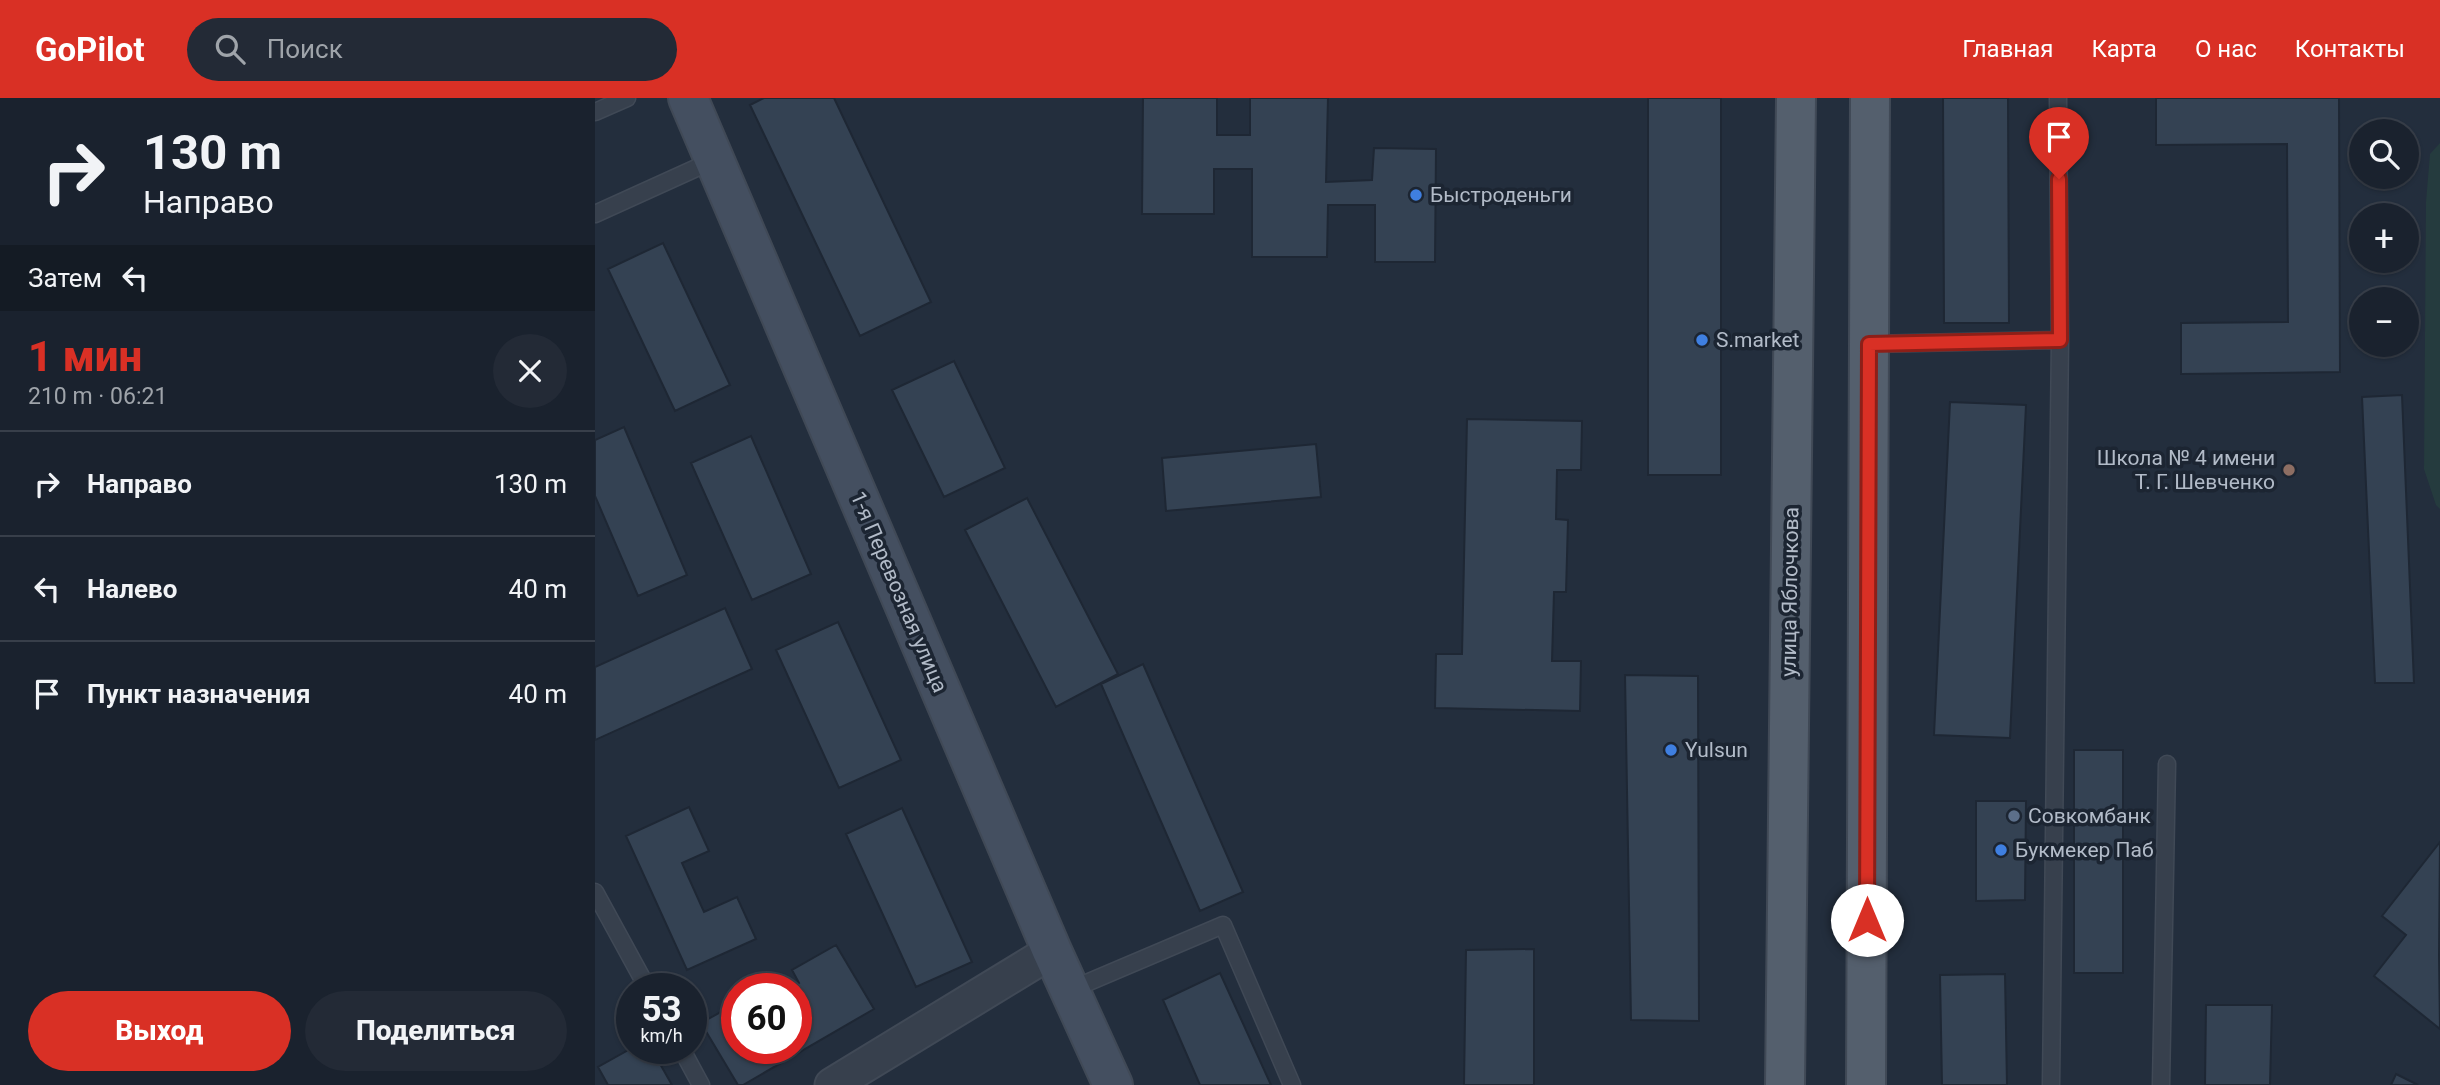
<!DOCTYPE html>
<html lang="ru">
<meta charset="utf-8">
<style>
:root{--surface:#1a222e;--page:#232a36;--text:#f1f3f6;--muted:#9fa4aa;--line:#383f4a;--accent:#d93025}
body{margin:0;font-family:Roboto,sans-serif;background:var(--page);color:var(--text);height:100vh;display:flex;flex-direction:column;font-size:26px;white-space:nowrap}
*{box-sizing:border-box;margin:0}
p{font-size:23px;color:var(--muted)}
.icon{flex:none;width:38px;height:38px;fill:none;stroke:currentColor;stroke-width:2;stroke-linecap:round;stroke-linejoin:round}
.map{position:relative;flex:1;overflow:hidden}
.sheet{display:flex;flex-direction:column;background:var(--surface);width:595px}
.sheet>*{flex:none}
.banner{background:#1a222e;color:var(--text);overflow:hidden}
.controls{position:absolute;left:1754px;top:21px;display:grid;gap:14px}
.controls a{display:grid;place-items:center;width:70px;height:70px;border-radius:50%;background:var(--surface);box-shadow:0 2px 5px #0004,0 0 0 2px var(--line);font-size:35px}
.speed{position:absolute;left:21px;top:875px;display:flex;gap:14px;font-size:35px;font-weight:700;text-align:center}
.speed>*{display:grid;place-content:center;width:91px;height:91px;border-radius:50%;background:var(--surface);box-shadow:0 2px 5px #0004,0 0 0 2px var(--line);line-height:1}
.speed small{font-size:18px;font-weight:400}
.speed .limit{border:10px solid #d22;background:#fff;color:#111}
.pin{position:absolute;display:grid;place-items:center;width:60px;height:60px;color:#fff;margin:-72px -30px;border-radius:50% 50% 50% 0;rotate:-45deg;box-shadow:0 0 7px #0007}
.pin .icon{rotate:45deg}
.me{position:absolute;width:77px;margin:-38px;rotate:0deg;stroke-linejoin:round;filter:drop-shadow(0 0 5px #0008)}
.turn{display:flex;align-items:center;gap:24px;height:147px;padding:0 28px;font-size:32px}
.turn .icon{width:91px;height:91px;stroke-width:2.5}
.turn b{display:block;font-size:49px;line-height:60px}
.then{display:flex;align-items:center;height:66px;padding:0 28px;background:#0003;gap:14px;font-size:26px}
.round{display:grid;place-items:center;flex:none;width:74px;height:74px;border-radius:37px;background:var(--page)}
.head{display:flex;align-items:center;justify-content:space-between;height:119px;padding:0 28px}
h1{font-size:42px;font-weight:800;line-height:52px;color:var(--accent)}
.primary-button{display:flex;gap:14px;margin-top:auto;padding:14px 28px}
.primary-button a{flex:1;height:80px;border-radius:42px;background:var(--accent);color:#fff;font-size:28px;font-weight:800;line-height:80px;text-align:center}
.primary-button a+a{background:var(--page);color:var(--text)}
ul{padding:0;list-style:none}
li{display:flex;align-items:center;gap:21px;height:105px;padding:0 28px;border-top:2px solid var(--line)}
li div{flex:1}
li b{display:block;font-size:26px}
li em{font-style:normal}
header{display:flex;align-items:center;gap:42px;box-sizing:border-box;height:98px;padding:0 35px;background:var(--accent);color:#fff}
header strong{font-size:33px}
nav{display:flex;gap:38px;margin-inline-start:auto;font-size:24px}
.search{width:490px;height:63px;background:var(--page);display:flex;align-items:center;gap:18px;box-sizing:border-box;padding:0 24px;border-radius:38px;color:var(--muted);font-size:26px}
main{display:flex;flex:1;min-height:0}
.map>svg:first-child{display:block}
.green{fill:#253b3e}
.building{fill:#344253;stroke:#1e2734;stroke-width:2}
.lines{fill:none;stroke-linecap:round;stroke-linejoin:round}
.service-casing{stroke:#404956;stroke-width:19}
.minor-casing{stroke:#404956;stroke-width:37}
.secondary-casing{stroke:#404956;stroke-width:42}
.primary-casing{stroke:#404956;stroke-width:42}
.service{stroke:#37404d;stroke-width:16}
.minor{stroke:#37404d;stroke-width:33}
.secondary{stroke:#444f60;stroke-width:38}
.primary{stroke:#545f6d;stroke-width:38}
.route-casing{stroke:#8d1f18;stroke-width:18}
.route{stroke:#d93025;stroke-width:12}
.shop-dot{fill:#3f7fe0;stroke:#1c2532;stroke-width:2.5}
.education-dot{fill:#8d6e63;stroke:#1c2532;stroke-width:2.5}
.service-dot{fill:#5c6f8a;stroke:#1c2532;stroke-width:2.5}
.labels{text-anchor:middle;dominant-baseline:central;stroke-width:7;stroke-linejoin:round;paint-order:stroke}
.poi-label{font-size:21px;fill:#b2bbc8;stroke:#1c2532;text-anchor:start}
.street-label{font-size:21px;fill:#b2bbc8;stroke:#1c2532}
</style>
<header>
<strong>GoPilot</strong>
<div class="search"><svg class="icon" aria-label="search" viewBox="0 0 24 24"><circle cx="10" cy="10" r="6"/><path d="M15 15l6 6"/></svg>Поиск</div>
<nav><a>Главная</a><a>Карта</a><a>О нас</a><a>Контакты</a></nav>
</header>
<main>
<section class="sheet">
<div class="banner">
<div class="turn"><svg class="icon" aria-label="right" viewBox="0 0 24 24"><path d="M7 20v-9h11M14 6l5 5-5 5"/></svg><div><b>130 m</b>Направо</div></div>
<div class="then">Затем<svg class="icon" aria-label="left" viewBox="0 0 24 24"><path d="M17 20v-9H6M10 6l-5 5 5 5"/></svg></div>
</div>
<div class="head"><div><h1>1 мин</h1><p>210 m · 06:21</p></div><a class="round"><svg class="icon" aria-label="close" viewBox="0 0 24 24"><path d="M6 6l12 12M18 6L6 18"/></svg></a></div>
<ul>
<li><svg class="icon" aria-label="right" viewBox="0 0 24 24"><path d="M7 20v-9h11M14 6l5 5-5 5"/></svg><div><b>Направо</b></div><em>130 m</em></li>
<li><svg class="icon" aria-label="left" viewBox="0 0 24 24"><path d="M17 20v-9H6M10 6l-5 5 5 5"/></svg><div><b>Налево</b></div><em>40 m</em></li>
<li><svg class="icon" aria-label="arrive" viewBox="0 0 24 24"><path d="M6 21V4h12l-3 4 3 4H6"/></svg><div><b>Пункт назначения</b></div><em>40 m</em></li>
</ul>
<div class="primary-button"><a>Выход</a><a>Поделиться</a></div>
</section>
<div class="map">
<svg width="1845" height="987" viewBox="0 0 1845 987">
<rect width="100%" height="100%" fill="#232e3d"/>
<path class="green" d="M 1845,45 L 1845,411 L 1841,407 L 1829,371 L 1831,104 L 1835,56 Z"/>
<path class="building" d="M 169,0 L 239,0 L 336,204 L 265,238 L 155,7 Z
M 548,0 L 622,0 L 622,37 L 655,37 L 655,0 L 733,0 L 731,84 L 777,82 L 779,50 L 841,51 L 840,164 L 780,164 L 780,107 L 733,107 L 732,159 L 657,159 L 657,71 L 619,71 L 619,116 L 547,116 Z
M 1053,0 L 1126,0 L 1126,377 L 1053,377 Z
M 1348,0 L 1413,0 L 1414,225 L 1349,225 Z
M 1561,0 L 1744,0 L 1745,274 L 1586,276 L 1586,225 L 1693,224 L 1692,46 L 1561,47 Z
M 68,145 L 135,287 L 80,313 L 13,171 Z
M 359,263 L 410,370 L 349,399 L 297,292 Z
M 1807,297 L 1819,585 L 1780,585 L 1767,299 Z
M 1355,304 L 1431,307 L 1415,640 L 1339,637 Z
M 872,321 L 987,323 L 986,372 L 962,372 L 961,421 L 973,422 L 971,494 L 959,494 L 957,563 L 986,563 L 985,613 L 840,610 L 841,556 L 867,556 Z
M 29,329 L 92,477 L 43,498 L 0,398 L 0,342 Z
M 156,338 L 216,476 L 157,502 L 96,365 Z
M 721,346 L 726,399 L 571,413 L 567,360 Z
M 432,400 L 523,576 L 461,609 L 370,432 Z
M 130,510 L 157,571 L 0,642 L 0,569 Z
M 243,524 L 306,662 L 244,690 L 181,552 Z
M 548,566 L 648,794 L 605,813 L 506,586 Z
M 1030,577 L 1103,578 L 1104,923 L 1036,922 Z
M 1479,652 L 1528,652 L 1528,875 L 1479,875 Z
M 1381,703 L 1431,703 L 1430,802 L 1381,803 Z
M 94,709 L 114,753 L 87,765 L 109,814 L 142,799 L 161,841 L 92,872 L 31,738 Z
M 307,710 L 377,864 L 321,889 L 251,736 Z
M 1845,744 L 1844,857 L 1845,931 L 1779,878 L 1811,837 L 1787,818 Z
M 241,847 L 279,911 L 148,987 L 143,987 L 106,925 L 142,905 L 142,950 L 201,950 L 201,891 L 195,891 L 204,885 L 197,872 Z
M 939,851 L 939,987 L 869,987 L 871,852 Z
M 625,875 L 676,987 L 605,987 L 568,902 Z
M 1410,876 L 1412,987 L 1347,987 L 1345,877 Z
M 1611,907 L 1677,907 L 1675,987 L 1610,987 Z
M 37,950 L 56,950 L 77,987 L 13,987 L 3,969 Z
M 1801,976 L 1823,987 L 1796,987 Z"/>
<g class="lines">
<defs>
<path id="service" d="M 0,14 L 32,0
M 0,116 L 119,62
M 1274,246 L 1465,242
M 0,794 L 53,891
M 475,892 L 628,827 L 697,987
M 86,950 L 106,987
M 1456,987 L 1465,242 L 1463,0
M 1566,987 L 1572,666"/>
<path id="minor" d="M 237,987 L 457,853"/>
<path id="secondary" d="M 93,0 L 457,853 L 518,987"/>
<path id="primary" d="M 1190,987 L 1201,0
M 1271,987 L 1275,0"/>
</defs>
<use href="#service" class="service-casing"/>
<use href="#minor" class="minor-casing"/>
<use href="#secondary" class="secondary-casing"/>
<use href="#primary" class="primary-casing"/>
<use href="#service" class="service"/>
<use href="#minor" class="minor"/>
<use href="#secondary" class="secondary"/>
<use href="#primary" class="primary"/>
</g>
<g class="lines">
<defs>
<path id="route" d="M 1272,822 L 1274,246 L 1465,242 L 1464,81"/>
</defs>
<use href="#route" class="route-casing"/>
<use href="#route" class="route"/>
</g>
<g class="shop-dot">
<circle cx="821" cy="97" r="7"/>
<circle cx="1107" cy="242" r="7"/>
<circle cx="1076" cy="652" r="7"/>
<circle cx="1406" cy="752" r="7"/>
</g>
<circle class="education-dot" cx="1694" cy="372" r="7"/>
<circle class="service-dot" cx="1419" cy="718" r="7"/>
<g class="labels">
<g class="poi-label">
<text x="835" y="97">Быстроденьги</text>
<text x="1121" y="242">S.market</text>
<text x="1680" y="360" text-anchor="end">Школа № 4 имени<tspan x="1680" dy="24">Т. Г. Шевченко</tspan></text>
<text x="1090" y="652">Yulsun</text>
<text x="1433" y="718">Совкомбанк</text>
<text x="1420" y="752">Букмекер Паб</text>
</g>
<g class="street-label">
<text transform="translate(304 494) rotate(67)">1-я Перевозная улица</text>
<text transform="translate(1195 494) rotate(-89)">улица Яблочкова</text>
</g>
</g>
</svg>
<div class="controls">
<a><svg class="icon" aria-label="search" viewBox="0 0 24 24"><circle cx="10" cy="10" r="6"/><path d="M15 15l6 6"/></svg></a>
<a>+</a>
<a>−</a>
</div>
<div class="speed"><div>53<small>km/h</small></div><div class="limit">60</div></div>
<div class="pin" style="left:1464px;top:81px;background:#d93025"><svg class="icon" aria-label="arrive" viewBox="0 0 24 24"><path d="M6 21V4h12l-3 4 3 4H6"/></svg></div>
<svg class="me" style="left:1272px;top:822px" viewBox="-20 -20 40 40"><circle r="19" fill="#fff"/><path d="M0-13L10 11 0 6-10 11z" fill="#d93025"/></svg>
</div>
</main>
